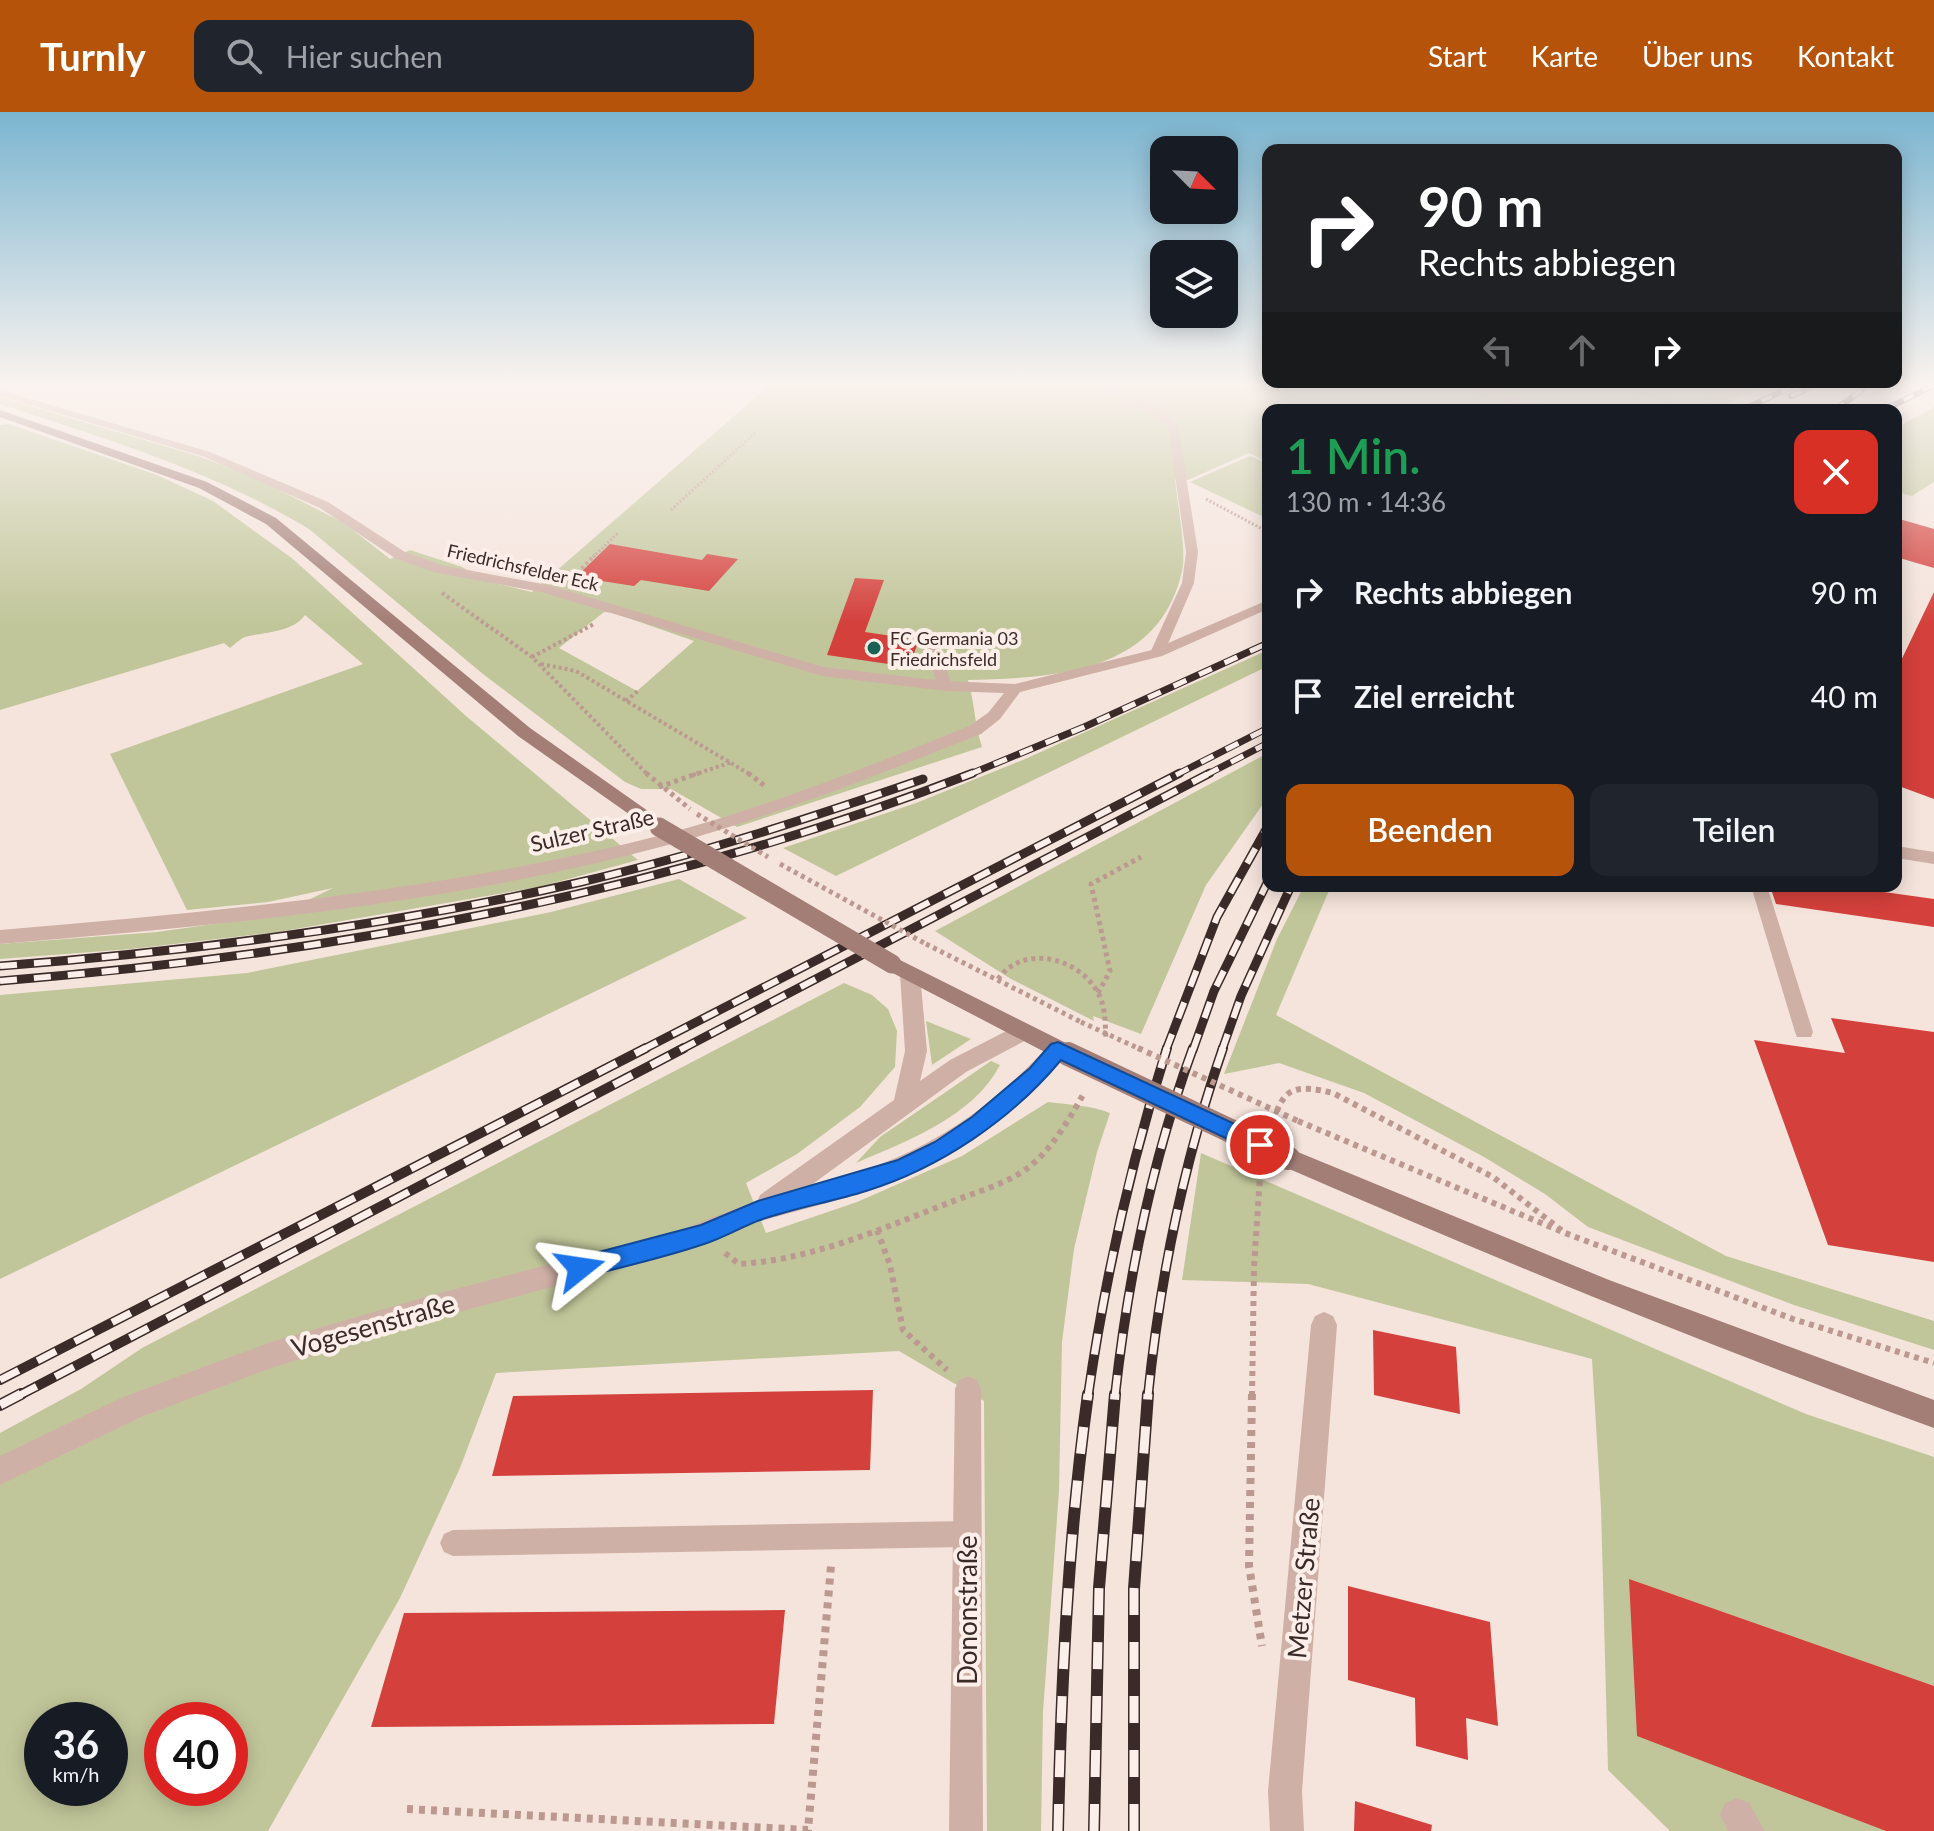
<!DOCTYPE html>
<html lang="de">
<meta charset="utf-8">
<style>
:root{--surface:#171b24;--page:#20242c;--text:#f1f3f6;--muted:#9ea1a6;--accent:#b45309}
body{margin:0;font-family:Lato,sans-serif;background:var(--page);color:var(--text);height:100vh;display:flex;flex-direction:column;font-size:30px;white-space:nowrap}
*{box-sizing:border-box;margin:0}
p{font-size:26px;color:var(--muted)}
.icon{flex:none;width:44px;height:44px;fill:none;stroke:currentColor;stroke-width:2;stroke-linecap:round;stroke-linejoin:round}
.map{position:relative;flex:1;overflow:hidden}
.details{position:absolute;left:1262px;top:292px;width:640px;height:488px;display:flex;flex-direction:column;background:var(--surface);border-radius:16px;box-shadow:0 4px 20px #0003}
.details>*{flex:none}
.top-card{position:absolute;left:1262px;top:32px;width:640px;height:244px;border-radius:16px;box-shadow:0 4px 20px #0003;background:#202124;color:#fff;overflow:hidden}
.needle{width:52px;rotate:114deg}
.fabs{position:absolute;left:1150px;top:24px;display:grid;gap:16px}
.fabs a{display:grid;place-items:center;width:88px;height:88px;border-radius:16px;background:var(--surface);box-shadow:0 4px 20px #0003;font-size:40px}
.speed{position:absolute;left:24px;top:1590px;display:flex;gap:16px;font-size:40px;font-weight:700;text-align:center}
.speed>*{display:grid;place-content:center;width:104px;height:104px;border-radius:50%;background:var(--surface);box-shadow:0 4px 20px #0003;line-height:1}
.speed small{font-size:20px;font-weight:400}
.speed .limit{border:12px solid #d22;background:#fff;color:#111}
.pin{position:absolute;display:grid;place-items:center;width:68px;height:68px;color:#fff;margin:-34px;border:4px solid #fff;border-radius:50%;box-shadow:0 2px 8px #0007}
.me{position:absolute;width:88px;margin:-44px;rotate:75deg;stroke-linejoin:round;filter:drop-shadow(0 0 6px #0008)}
.turn{display:flex;align-items:center;gap:28px;height:168px;padding:0 24px;font-size:36px}
.turn .icon{width:104px;height:104px;stroke-width:2.5}
.turn b{display:block;font-size:56px;line-height:68px}
.lanes{display:flex;align-items:center;height:76px;padding:0 24px;background:#0003;justify-content:center;gap:40px;direction:ltr}
.lanes .off{opacity:.35}
.round{display:grid;place-items:center;flex:none;width:84px;height:84px;border-radius:16px;background:var(--page)}
.head{display:flex;align-items:center;justify-content:space-between;height:136px;padding:0 24px}
h1{font-size:48px;font-weight:600;line-height:60px;color:#1e9e55}
.action{display:flex;gap:16px;margin-top:auto;padding:16px 24px}
.action a{flex:1;height:92px;border-radius:16px;background:var(--accent);color:#fff;font-size:32px;font-weight:600;line-height:92px;text-align:center}
.action a+a{background:var(--page);color:var(--text)}
ul{padding:0;list-style:none}
li{display:flex;align-items:center;gap:24px;height:104px;padding:0 24px}
li div{flex:1}
li b{display:block;font-size:30px}
li em{font-style:normal}
header{display:flex;align-items:center;gap:48px;box-sizing:border-box;height:112px;padding:0 40px;background:var(--accent);color:#fff}
header strong{font-size:38px}
nav{display:flex;gap:44px;margin-inline-start:auto;font-size:28px}
.search{width:560px;height:72px;background:var(--page);display:flex;align-items:center;gap:20px;box-sizing:border-box;padding:0 28px;border-radius:16px;color:var(--muted);font-size:30px}
.map>svg:first-child{display:block}
.green{fill:#c1c69a;fill-rule:evenodd}
.building{fill:#d4403c}
.lines{fill:none;stroke-linecap:round;stroke-linejoin:round}
.path-far4{stroke:#bb9990;stroke-width:3;stroke-dasharray:2 2;stroke-linecap:butt}
.path-far3{stroke:#bb9990;stroke-width:4;stroke-dasharray:3 3;stroke-linecap:butt}
.path-far2{stroke:#bb9990;stroke-width:5;stroke-dasharray:4 4;stroke-linecap:butt}
.path-far1{stroke:#bb9990;stroke-width:6;stroke-dasharray:5 5;stroke-linecap:butt}
.path{stroke:#bb9990;stroke-width:8;stroke-dasharray:6 6;stroke-linecap:butt}
.service{fill:#cfb0a6;fill-rule:evenodd}
.minor{fill:#cfb0a6;fill-rule:evenodd}
.tertiary{fill:#cfb0a6;fill-rule:evenodd}
.secondary{fill:#a37e77;fill-rule:evenodd}
.rail-far4-casing{stroke:#3a2a28;stroke-width:6}
.rail-far3-casing{stroke:#3a2a28;stroke-width:7}
.rail-far2-casing{stroke:#3a2a28;stroke-width:9}
.rail-far1-casing{stroke:#3a2a28;stroke-width:10}
.rail-casing{stroke:#3a2a28;stroke-width:12}
.rail-far4{stroke:#fcefe9;stroke-width:4;stroke-dasharray:11;stroke-linecap:butt}
.rail-far3{stroke:#fcefe9;stroke-width:5;stroke-dasharray:14;stroke-linecap:butt}
.rail-far2{stroke:#fcefe9;stroke-width:6;stroke-dasharray:17;stroke-linecap:butt}
.rail-far1{stroke:#fcefe9;stroke-width:7;stroke-dasharray:21;stroke-linecap:butt}
.rail{stroke:#fcefe9;stroke-width:9;stroke-dasharray:27;stroke-linecap:butt}
.path-bridge-far1{stroke:#bb9990;stroke-width:5;stroke-dasharray:4 4;stroke-linecap:butt}
.path-bridge{stroke:#bb9990;stroke-width:6;stroke-dasharray:5 5;stroke-linecap:butt}
.secondary-bridge-far1{stroke:#a37e77;stroke-width:19}
.secondary-bridge{stroke:#a37e77;stroke-width:24}
.route{fill:#1a73e8;stroke:#114b97;stroke-width:2}
.poi-dot{fill:#186156;stroke:#fcefe9;stroke-width:3}
.labels{text-anchor:middle;dominant-baseline:central;stroke-width:8;stroke-linejoin:round;paint-order:stroke}
.far-street-label{font-size:18px;fill:#3a2a28;stroke:#fcefe9}
.far-poi-label{font-size:18px;fill:#3a2a28;stroke:#fcefe9;text-anchor:start}
.street-label{font-size:22px;fill:#3a2a28;stroke:#fcefe9}
.near-street-label{font-size:26px;fill:#3a2a28;stroke:#fcefe9}
</style>
<header>
<strong>Turnly</strong>
<div class="search"><svg class="icon" aria-label="search" viewBox="0 0 24 24"><circle cx="10" cy="10" r="6"/><path d="M15 15l6 6"/></svg>Hier suchen</div>
<nav><a>Start</a><a>Karte</a><a>Über uns</a><a>Kontakt</a></nav>
</header>
<div class="map">
<svg width="1934" height="1719" viewBox="0 0 1934 1719">
<rect width="100%" height="100%" fill="#f5e4dc"/>
<path class="green" d="M 771,272 L 1741,272 L 1756,277 L 1713,298 L 1268,298 L 1268,350 L 1249,341 L 1188,368 L 1175,367 C 1177,389 1187,440 1182,459 C 1159,561 1056,566 968,568 C 975,593 974,610 982,635 L 737,715 L 671,677 L 641,677 L 625,670 L 483,562 L 309,417 C 213,359 106,327 0,292 L 0,285 L 198,344 L 258,367 L 344,411 L 390,447 L 410,438 L 462,455 L 482,468 L 532,480 ZM 604,500 L 614,501 L 694,529 L 637,579 L 559,536 Z
M 1934,295 L 1934,370 L 1912,384 L 1896,380 L 1896,316 Z
M 9,312 L 157,363 L 213,389 L 293,447 L 466,604 L 638,748 L 539,775 L 278,820 L 131,837 L 0,847 L 0,832 L 157,820 L 277,803 L 333,776 L 268,790 L 187,798 L 110,642 L 363,552 L 305,503 C 292,521 264,520 245,525 C 241,526 234,533 230,536 L 224,531 L 0,598 L 0,313 Z
M 1250,344 L 1268,352 L 1268,407 L 1190,370 Z
M 1268,538 L 1268,554 L 836,764 L 783,736 L 916,691 L 1025,647 Z
M 1268,641 L 1268,685 L 1206,773 L 1141,922 L 1093,904 L 1094,909 L 1011,867 L 935,819 Z
M 679,767 L 747,806 L 0,1167 L 0,883 L 247,861 L 551,800 Z
M 1304,774 L 1331,774 L 1276,903 L 1726,1144 L 1934,1209 L 1934,1238 L 1794,1193 L 1588,1115 L 1545,1082 L 1484,1045 L 1364,981 L 1279,951 L 1224,962 L 1277,827 Z
M 844,871 L 872,883 L 888,897 L 897,919 L 895,955 L 860,995 L 797,1042 L 746,1071 L 766,1121 L 857,1090 L 962,1044 L 1048,990 C 1070,993 1089,993 1110,1001 L 1097,1040 L 1074,1137 L 1062,1230 L 1059,1379 L 1043,1600 L 1041,1719 L 987,1719 L 984,1289 L 899,1239 L 496,1261 L 460,1356 L 400,1486 L 268,1719 L 0,1719 L 0,1321 L 81,1277 L 142,1236 ZM 42,1608 L 110,1608 L 110,1676 L 42,1676 ZM 162,1608 L 230,1608 L 230,1676 L 162,1676 Z
M 926,909 L 971,927 L 932,953 Z
M 991,949 L 1000,953 C 973,1005 907,1029 856,1051 L 880,1025 Z
M 1201,1041 L 1806,1302 L 1934,1345 L 1934,1719 L 1670,1719 L 1608,1658 L 1601,1396 L 1592,1247 L 1308,1172 L 1182,1168 Z"/>
<path class="building" d="M 1896,406 L 1934,417 L 1934,456 L 1896,445 Z
M 610,432 L 702,448 L 707,442 L 738,447 L 709,479 L 641,468 L 634,474 L 576,465 Z
M 855,466 L 884,468 L 865,520 L 919,528 L 909,555 L 827,543 Z
M 1934,480 L 1934,687 L 1896,673 L 1896,559 Z
M 1770,774 L 1875,774 L 1877,779 L 1934,787 L 1934,815 L 1776,792 Z
M 1831,906 L 1934,920 L 1934,1150 L 1828,1133 L 1754,928 L 1845,941 Z
M 1373,1218 L 1456,1235 L 1460,1302 L 1374,1283 Z
M 873,1278 L 870,1358 L 492,1364 L 513,1284 Z
M 1629,1467 L 1934,1574 L 1934,1719 L 1886,1719 L 1637,1624 Z
M 1348,1474 L 1490,1510 L 1498,1614 L 1466,1606 L 1468,1648 L 1416,1634 L 1415,1586 L 1348,1568 Z
M 785,1498 L 774,1612 L 371,1615 L 404,1501 Z
M 1355,1689 L 1432,1713 L 1431,1719 L 1354,1719 Z"/>
<g class="lines">
<path class="path-far4" d="M 1638,272 L 1641,280 L 1674,292
M 1206,387 L 1268,420
M 671,398 L 756,320
M 593,445 L 618,421"/>
<path class="path-far3" d="M 573,465 L 595,443
M 442,481 L 532,545 L 648,663
M 532,545 L 594,512
M 541,552 L 576,559 L 751,663
M 626,589 L 638,579
M 693,663 L 732,650"/>
<path class="path-far2" d="M 646,661 L 690,697
M 748,661 L 765,674
M 659,675 L 699,661
M 926,832 L 1081,910
M 998,867 C 1023,832 1077,845 1097,879 C 1106,894 1105,912 1106,928
M 1098,881 L 1110,859 L 1091,772 L 1141,745"/>
<path class="path-far1" d="M 1274,1009 C 1283,973 1299,973 1333,981 L 1493,1065 L 1565,1121
M 1298,1009 L 1565,1121 L 1793,1207 L 1934,1251
M 877,1118 L 890,1153 L 903,1218 L 947,1258
M 725,1141 L 739,1152 C 812,1148 883,1116 951,1090 C 976,1080 1007,1072 1029,1055 C 1052,1037 1070,1006 1084,981
M 1252,1284 L 1254,1155 L 1260,1065"/>
<path class="path" d="M 1252,1282 L 1249,1454 L 1262,1534
M 407,1697 L 808,1718 L 831,1454"/>
<path class="service" d="M 1093,272 C 1115,271 1162,298 1178,314 L 1198,440 L 1194,471 L 1164,541 L 1157,545 L 1150,541 L 1182,471 L 1186,440 L 1168,315 L 1154,304 Z
M 1464,272 L 1477,272 L 1522,287 L 1588,297 C 1555,303 1493,291 1464,272 Z
M 929,523 L 936,527 L 952,574 L 950,577 L 945,578 L 938,574 L 922,527 Z
M 1896,734 L 1934,740 L 1934,752 L 1896,746 Z
M 1751,774 L 1767,774 L 1813,920 L 1811,925 L 1797,925 L 1795,920 Z
M 967,1409 L 976,1413 L 980,1422 L 976,1431 L 967,1435 L 453,1444 L 444,1440 L 440,1431 L 444,1422 L 453,1418 Z"/>
<path class="minor" d="M 1738,272 L 1751,272 L 1701,298 L 1686,298 Z
M 0,278 L 210,340 L 328,390 L 405,440 L 441,453 L 548,473 L 823,555 L 945,569 L 1015,572 L 1152,538 L 1268,488 L 1268,497 L 1162,544 L 1020,580 L 1000,607 L 981,622 C 878,663 775,704 668,733 C 451,792 223,813 0,832 L 0,818 C 223,799 449,778 666,722 C 770,694 870,654 969,614 L 988,601 L 1004,581 L 945,579 L 822,564 L 541,480 L 433,460 L 395,446 L 320,396 L 202,344 L 0,284 Z
M 1324,1200 L 1333,1204 L 1337,1213 L 1302,1679 L 1304,1719 L 1270,1719 L 1268,1679 L 1311,1213 L 1315,1204 Z
M 968,1264 L 977,1268 L 981,1277 L 983,1719 L 949,1719 L 955,1277 L 959,1268 Z
M 1737,1686 L 1749,1691 L 1765,1719 L 1728,1719 L 1720,1703 L 1725,1691 Z"/>
<path class="tertiary" d="M 910,854 L 917,857 L 920,862 L 927,939 L 920,969 L 950,948 L 1016,914 L 1023,912 L 1030,914 L 1033,920 L 1030,926 L 966,960 L 810,1074 C 910,1050 981,1008 1050,932 L 1058,929 L 1066,932 L 1069,938 L 1066,944 L 1025,987 L 979,1024 L 901,1067 L 853,1084 L 760,1109 L 680,1141 L 425,1209 L 271,1256 L 141,1305 L 0,1373 L 0,1344 L 123,1285 L 271,1230 L 425,1185 L 680,1118 L 758,1088 L 760,1083 L 894,988 L 905,939 L 900,862 L 903,857 Z"/>
<path class="secondary" d="M 0,298 L 207,370 L 276,406 L 530,616 L 665,711 L 668,715 L 665,719 L 653,719 L 518,624 L 266,412 L 199,376 L 0,305 Z
M 892,844 L 1076,936 L 1079,942 L 1076,948 L 1068,951 L 1060,948 L 885,857 L 882,852 L 885,847 Z
M 1288,1036 L 1609,1168 L 1934,1288 L 1934,1316 C 1713,1236 1496,1147 1280,1053 L 1277,1046 L 1280,1039 Z"/>
<defs>
<path id="rail-far4" d="M 1791,284 L 1818,272
M 1742,298 L 1798,272
M 1835,298 L 1870,272
M 1884,298 L 1934,273"/>
<path id="rail-far3" d="M 968,663 L 1084,615 L 1268,531
M 1176,663 L 1268,616
M 1206,663 L 1268,631"/>
<path id="rail-far2" d="M 0,854 C 196,839 389,814 581,770 C 697,743 810,706 923,667
M 0,869 C 333,842 661,782 973,661
M 642,938 L 1180,661
M 680,938 L 1210,661
M 1166,938 L 1217,805 L 1268,714
M 1193,938 L 1214,879 L 1268,769
M 1222,938 L 1241,884 L 1291,774"/>
<path id="rail-far1" d="M 0,1268 L 646,936
M 18,1284 L 684,936
M 1088,1284 C 1105,1166 1131,1050 1167,936
M 1115,1284 C 1128,1165 1152,1048 1193,936
M 1148,1284 C 1160,1165 1184,1049 1223,936"/>
<path id="rail" d="M 0,1293 L 21,1282
M 1058,1719 C 1061,1573 1068,1427 1088,1282
M 1094,1719 L 1099,1476 L 1115,1282
M 1134,1719 L 1134,1477 L 1148,1282"/>
</defs>
<use href="#rail-far4" class="rail-far4-casing"/>
<use href="#rail-far3" class="rail-far3-casing"/>
<use href="#rail-far2" class="rail-far2-casing"/>
<use href="#rail-far1" class="rail-far1-casing"/>
<use href="#rail" class="rail-casing"/>
<use href="#rail-far4" class="rail-far4"/>
<use href="#rail-far3" class="rail-far3"/>
<use href="#rail-far2" class="rail-far2"/>
<use href="#rail-far1" class="rail-far1"/>
<use href="#rail" class="rail"/>
<path class="path-bridge-far1" d="M 697,702 L 768,745
M 780,752 L 926,832
M 1081,910 L 1142,938"/>
<path class="path-bridge" d="M 1138,936 L 1298,1009"/>
<path class="secondary-bridge-far1" d="M 659,715 L 892,852"/>
<path class="secondary-bridge" d="M 1068,942 L 1288,1046"/>
</g>
<linearGradient id="sky" x2="0" y2="1"><stop stop-color="#7bb5d0"/><stop offset="0.53" stop-color="#faf3ef"/><stop offset="1" stop-color="#faf3ef" stop-opacity="0"/></linearGradient>
<rect width="1934" height="512" fill="url(#sky)"/>
<path class="route" d="M 1058,930 L 1267,1027 L 1270,1033 L 1267,1039 L 1260,1042 L 1253,1039 L 1061,948 C 1011,1008 940,1056 866,1079 C 831,1090 794,1096 760,1108 C 741,1115 723,1126 704,1132 C 663,1146 621,1155 580,1166 L 572,1163 L 569,1156 L 572,1148 L 580,1145 L 701,1113 L 758,1089 L 898,1048 L 935,1030 L 972,1005 L 1030,956 L 1051,932 Z"/>
<circle class="poi-dot" cx="874" cy="536" r="8"/>
<g class="labels">
<g class="far-street-label">
<text transform="translate(523 455) rotate(13)">Friedrichsfelder Eck</text>
</g>
<g class="far-poi-label">
<text x="890" y="526">FC Germania 03<tspan x="890" dy="21">Friedrichsfeld</tspan></text>
</g>
<g class="street-label">
<text transform="translate(592 718) rotate(-13)">Sulzer Straße</text>
</g>
<g class="near-street-label">
<text transform="translate(373 1213) rotate(-16)">Vogesenstraße</text>
<text transform="translate(1303 1466) rotate(-85)">Metzer Straße</text>
<text transform="translate(967 1498) rotate(-90)">Dononstraße</text>
</g>
</g>
</svg>
<div class="fabs">
<a><svg class="needle" viewBox="-14 -14 28 28"><path d="M0-13l5 13h-10z" fill="#e53935"/><path d="M0 13l5-13h-10z" fill="#9ea1a6"/></svg></a>
<a><svg class="icon" aria-label="layers" viewBox="0 0 24 24"><path d="M12 4l9 5-9 5-9-5zM3 14l9 5 9-5"/></svg></a>
</div>
<div class="speed"><div>36<small>km/h</small></div><div class="limit">40</div></div>
<div class="pin" style="left:1260px;top:1033px;background:#d93025"><svg class="icon" aria-label="arrive" viewBox="0 0 24 24"><path d="M6 21V4h12l-3 4 3 4H6"/></svg></div>
<svg class="me" style="left:580px;top:1156px" viewBox="-20 -20 40 40"><path d="M0-17L14 15 0 8-14 15z" fill="#1a73e8" stroke="#fff" stroke-width="4"/></svg>
<div class="top-card">
<div class="turn"><svg class="icon" aria-label="right" viewBox="0 0 24 24"><path d="M7 20v-9h11M14 6l5 5-5 5"/></svg><div><b>90 m</b>Rechts abbiegen</div></div>
<div class="lanes"><svg class="icon off" aria-label="left" viewBox="0 0 24 24"><path d="M17 20v-9H6M10 6l-5 5 5 5"/></svg><svg class="icon off" aria-label="ahead" viewBox="0 0 24 24"><path d="M12 20V5M6 11l6-6 6 6"/></svg><svg class="icon" aria-label="right" viewBox="0 0 24 24"><path d="M7 20v-9h11M14 6l5 5-5 5"/></svg></div>
</div>
<section class="details">
<div class="head"><div><h1>1 Min.</h1><p>130 m · 14:36</p></div><a class="round" style="background:#d93025;color:#fff"><svg class="icon" aria-label="close" viewBox="0 0 24 24"><path d="M6 6l12 12M18 6L6 18"/></svg></a></div>
<ul>
<li><svg class="icon" aria-label="right" viewBox="0 0 24 24"><path d="M7 20v-9h11M14 6l5 5-5 5"/></svg><div><b>Rechts abbiegen</b></div><em>90 m</em></li>
<li><svg class="icon" aria-label="arrive" viewBox="0 0 24 24"><path d="M6 21V4h12l-3 4 3 4H6"/></svg><div><b>Ziel erreicht</b></div><em>40 m</em></li>
</ul>
<div class="action"><a>Beenden</a><a>Teilen</a></div>
</section>
</div>
